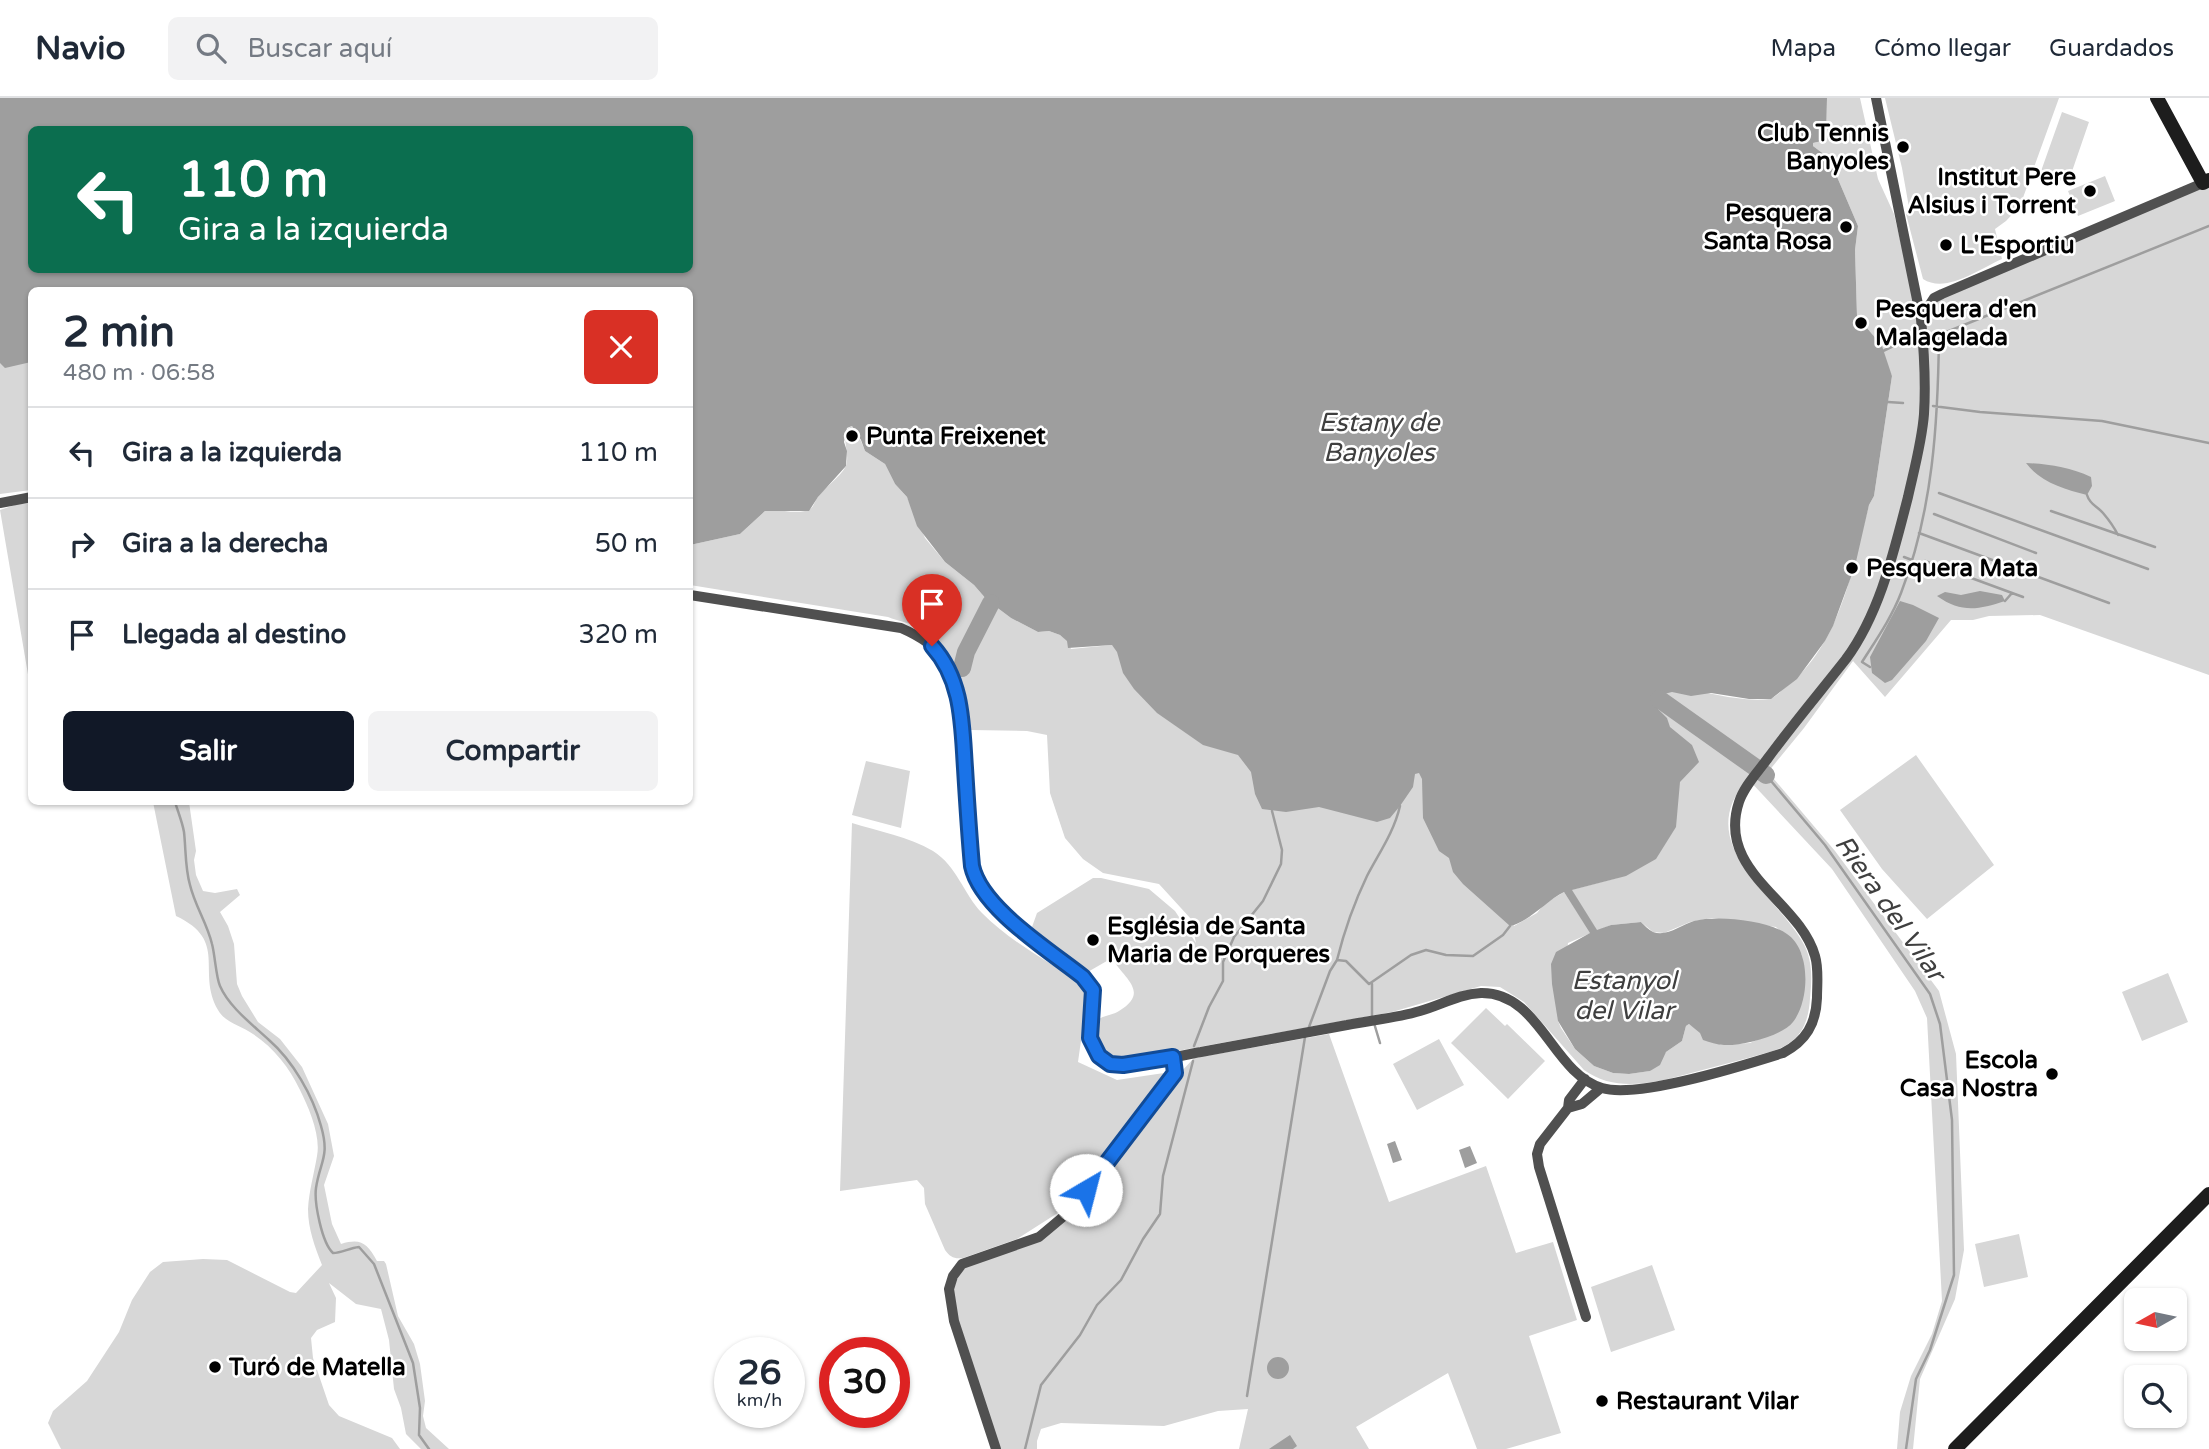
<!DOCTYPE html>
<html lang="es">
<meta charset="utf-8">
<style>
:root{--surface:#fff;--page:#f2f2f3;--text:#1f2937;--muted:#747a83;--line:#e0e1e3;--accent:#111827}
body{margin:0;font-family:"Varela Round",sans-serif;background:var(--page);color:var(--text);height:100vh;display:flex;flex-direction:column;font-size:26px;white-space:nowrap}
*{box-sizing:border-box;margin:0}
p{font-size:23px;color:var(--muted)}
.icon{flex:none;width:38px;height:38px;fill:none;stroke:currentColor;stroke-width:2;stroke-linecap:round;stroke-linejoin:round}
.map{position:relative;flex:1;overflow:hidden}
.side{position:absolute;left:28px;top:189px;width:665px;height:518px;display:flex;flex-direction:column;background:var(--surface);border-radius:10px;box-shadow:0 2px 5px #0004}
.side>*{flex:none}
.hud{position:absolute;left:28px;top:28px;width:665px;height:147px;border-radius:10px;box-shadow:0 2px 5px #0004;background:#0b6e4f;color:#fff;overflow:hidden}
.needle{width:46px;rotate:261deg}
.controls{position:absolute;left:2124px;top:1190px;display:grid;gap:14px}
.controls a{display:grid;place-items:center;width:63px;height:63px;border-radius:10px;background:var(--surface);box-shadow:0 2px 5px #0004;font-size:35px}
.speed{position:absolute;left:714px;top:1239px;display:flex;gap:14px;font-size:35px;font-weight:700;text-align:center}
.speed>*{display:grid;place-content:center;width:91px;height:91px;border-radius:50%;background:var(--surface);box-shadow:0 2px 5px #0004;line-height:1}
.speed small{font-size:18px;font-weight:400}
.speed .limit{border:10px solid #d22;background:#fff;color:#111}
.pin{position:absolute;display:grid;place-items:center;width:60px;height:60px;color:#fff;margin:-72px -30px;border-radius:50% 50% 50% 0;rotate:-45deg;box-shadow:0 0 7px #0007}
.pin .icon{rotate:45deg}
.me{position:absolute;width:77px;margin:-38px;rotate:37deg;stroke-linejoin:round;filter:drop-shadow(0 0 5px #0008)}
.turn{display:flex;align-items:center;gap:24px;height:147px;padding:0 35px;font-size:32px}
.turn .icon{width:91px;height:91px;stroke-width:2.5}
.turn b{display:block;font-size:49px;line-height:60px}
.round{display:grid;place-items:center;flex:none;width:74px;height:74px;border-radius:10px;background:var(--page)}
.summary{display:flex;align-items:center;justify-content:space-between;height:119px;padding:0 35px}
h1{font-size:42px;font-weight:800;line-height:52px}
.action{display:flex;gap:14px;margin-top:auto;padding:14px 35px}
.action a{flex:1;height:80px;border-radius:10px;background:var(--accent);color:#fff;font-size:28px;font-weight:800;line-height:80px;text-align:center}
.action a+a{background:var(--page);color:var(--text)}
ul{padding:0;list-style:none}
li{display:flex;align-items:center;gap:21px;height:91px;padding:0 35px;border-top:2px solid var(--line)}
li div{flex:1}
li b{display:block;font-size:26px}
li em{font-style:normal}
header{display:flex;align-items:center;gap:42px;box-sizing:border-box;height:98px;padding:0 35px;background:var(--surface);border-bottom:2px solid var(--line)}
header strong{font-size:33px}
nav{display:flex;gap:38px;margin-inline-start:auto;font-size:24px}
.search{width:490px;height:63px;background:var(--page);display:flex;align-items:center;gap:18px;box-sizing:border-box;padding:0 24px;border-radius:10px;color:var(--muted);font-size:26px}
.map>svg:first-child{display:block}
.green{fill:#d7d7d7}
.water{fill:#9e9e9e;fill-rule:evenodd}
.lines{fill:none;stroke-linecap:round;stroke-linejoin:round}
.stream{stroke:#9e9e9e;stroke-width:2.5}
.river{stroke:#9e9e9e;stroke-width:18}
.minor{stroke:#505050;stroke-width:10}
.secondary{stroke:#1d1d1d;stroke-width:14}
.route-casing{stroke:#114b97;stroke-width:18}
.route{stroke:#1a73e8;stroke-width:12}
.poi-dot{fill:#000;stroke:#fff;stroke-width:2.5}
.labels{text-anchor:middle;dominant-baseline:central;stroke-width:5;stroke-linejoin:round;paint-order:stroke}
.poi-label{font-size:24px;font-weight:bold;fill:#000;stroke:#fff;text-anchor:start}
.water-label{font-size:26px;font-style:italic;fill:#3f3f3f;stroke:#fff}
</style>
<header>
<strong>Navio</strong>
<div class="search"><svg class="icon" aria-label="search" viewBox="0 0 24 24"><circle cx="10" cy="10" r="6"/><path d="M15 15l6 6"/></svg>Buscar aquí</div>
<nav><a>Mapa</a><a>Cómo llegar</a><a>Guardados</a></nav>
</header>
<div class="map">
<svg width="2209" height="1351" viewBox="0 0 2209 1351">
<rect width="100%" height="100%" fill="#fff"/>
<path class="green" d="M 1827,0 L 1860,0 L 1878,81 L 1894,116 L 1916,209 L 2209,85 L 2209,577 L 2040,517 L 1989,518 L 1973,522 L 1951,522 L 1885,599 L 1853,563 L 1804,630 L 1768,674 L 1835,753 L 1939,893 L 1956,956 L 1964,1152 L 1955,1201 L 1920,1281 L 1913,1351 L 1897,1351 L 1900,1314 L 1911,1278 L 1932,1236 L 1942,1203 L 1927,920 L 1915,893 L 1832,771 L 1748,681 C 1691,744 1773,794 1802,843 C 1813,861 1812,881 1810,900 C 1809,919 1804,936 1788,946 C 1776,954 1761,956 1748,960 C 1724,966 1700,973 1676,979 C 1644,987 1612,992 1584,972 L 1524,904 L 1500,889 L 1481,888 L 1392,914 L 1144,959 C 1118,963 1082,958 1099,921 C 1105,917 1113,917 1119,913 C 1151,894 1123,880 1112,860 L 1086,875 L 1032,829 L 1037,815 L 1093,780 L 1101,780 L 1149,791 L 1175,813 L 1196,845 L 1191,821 L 1159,786 L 1103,775 L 1083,761 L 1065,740 L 1050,695 L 1047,637 L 1027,633 L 971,632 C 968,595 953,550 920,530 C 911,525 898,523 888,519 L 690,487 L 690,447 L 740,436 L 765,413 C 778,410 791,416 805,413 C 812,412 813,408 816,402 C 824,389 839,381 846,368 C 850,355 842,344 847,331 L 852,328 L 861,343 L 865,353 L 885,366 L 895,386 L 907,399 L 925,440 L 945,464 L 974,487 L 987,502 L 1011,520 L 1038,534 L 1049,533 L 1060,537 L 1068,543 L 1071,551 L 1112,547 L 1420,667 L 1514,828 L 1537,815 L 1544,806 L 1564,794 L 1591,835 L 1568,845 L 1558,923 L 1561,930 L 1575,951 L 1594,968 L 1613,975 L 1629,976 L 1650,973 L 1666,954 L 1682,943 L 1686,928 L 1689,926 L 1721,947 L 1750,945 L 1787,929 L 1805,883 L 1802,857 L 1776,829 L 1712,820 L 1690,824 L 1664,835 L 1653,834 L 1641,824 L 1611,827 L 1597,833 L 1571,792 L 1617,780 L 1652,615 L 1663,585 C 1691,591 1741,605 1769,601 C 1775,600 1781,593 1786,589 C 1841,546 1852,471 1869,407 L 1874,398 L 1892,278 L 1872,236 L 1857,218 L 1855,152 L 1858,128 L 1829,60 L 1813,48 L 1813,45 L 1826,42 Z
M 1885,0 L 2059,0 L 2020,108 L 2006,123 L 1995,131 L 2002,161 C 1979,171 1946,196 1923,181 L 1906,116 L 1910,115 L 1902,70 Z
M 2062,14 L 2089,24 L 2068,85 L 2040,76 Z
M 2105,78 L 2115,103 L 2078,118 L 2068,93 Z
M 0,214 L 32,227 L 31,392 L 0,396 Z
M 31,405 L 31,594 L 0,412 L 18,406 Z
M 1916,657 L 1994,767 L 1927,821 L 1882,771 L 1840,712 Z
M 866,663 L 910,673 L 901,730 L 852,717 Z
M 153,704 L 189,704 L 196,753 L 194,762 L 196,777 L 203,793 L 215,795 L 237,791 L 240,797 L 220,814 L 228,828 L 234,846 L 237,886 L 242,898 L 258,924 L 280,941 L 302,969 L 328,1026 L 334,1058 L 324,1087 L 332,1126 L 341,1146 C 361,1140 367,1145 377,1163 L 384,1163 L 386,1166 L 398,1218 L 414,1246 L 420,1266 L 425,1303 L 423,1318 L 426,1330 L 449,1351 L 421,1351 L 406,1336 L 401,1310 L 394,1291 L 389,1242 L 381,1211 L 356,1206 L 329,1185 L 336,1200 L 335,1224 L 317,1232 L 311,1240 L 313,1260 L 329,1307 L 339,1318 L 392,1340 L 400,1351 L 61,1351 L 48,1325 L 53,1313 L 87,1283 L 119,1234 L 132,1202 L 150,1174 L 163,1164 L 203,1161 L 227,1162 L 290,1194 L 296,1195 L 322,1167 C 315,1149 308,1131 308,1111 C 309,1093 314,1076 317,1058 C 321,1038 309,1010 300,992 C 289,969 274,950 253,936 C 242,928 225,925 218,912 C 196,873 229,843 176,818 Z
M 852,725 C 878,733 909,739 933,753 C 957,768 963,795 982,815 C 1012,845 1048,863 1082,886 L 1088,893 L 1078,964 L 1117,982 L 1164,975 L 1064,1111 L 1017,1141 L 963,1160 C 954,1161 950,1159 945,1152 L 925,1106 L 924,1090 L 917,1082 L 840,1093 Z
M 2168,875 L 2188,924 L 2142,943 L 2122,894 Z
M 1486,910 L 1505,928 L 1507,926 L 1545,963 L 1508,1001 L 1451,945 Z
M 1329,936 L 1389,1104 L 1486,1068 L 1516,1155 L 1553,1144 L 1577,1222 L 1529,1238 L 1561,1335 L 1506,1351 L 1477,1351 L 1448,1275 L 1356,1329 L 1369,1351 L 1239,1351 L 1248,1311 L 1218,1313 L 1164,1328 L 1061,1325 L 1041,1331 L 1037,1343 L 1037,1351 L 999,1351 L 958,1222 L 953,1191 L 956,1179 L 965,1169 L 1041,1142 L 1180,975 L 1194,960 Z
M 1439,941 L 1464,987 L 1417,1012 L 1393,966 Z
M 2019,1136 L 2028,1179 L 1984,1189 L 1975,1146 Z
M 1652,1167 L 1675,1232 L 1611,1254 L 1591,1189 Z"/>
<path class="water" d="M 0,0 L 1827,0 L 1826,42 L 1813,45 L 1813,48 L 1829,60 L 1858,128 L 1855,152 L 1857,218 L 1882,248 L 1892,278 L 1874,398 L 1869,407 L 1855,468 L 1833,528 L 1825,543 L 1797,581 L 1771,601 L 1749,601 L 1711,595 L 1691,598 L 1672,594 L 1664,596 L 1658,605 L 1658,611 L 1667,620 L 1670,629 L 1692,647 L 1699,664 L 1680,684 L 1676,729 L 1656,761 L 1626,778 L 1572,792 L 1597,832 L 1611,827 L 1641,824 C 1644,827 1649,832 1653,834 C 1667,839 1681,827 1694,823 C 1717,817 1767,822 1787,836 C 1811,852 1810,902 1793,924 C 1782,938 1742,948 1724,947 C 1717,947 1710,944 1703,942 L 1700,935 L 1689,926 L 1686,928 L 1682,943 L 1666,954 L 1660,967 L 1650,973 L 1629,976 L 1613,975 L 1594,968 L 1575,951 L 1558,923 L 1552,886 L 1551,866 L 1556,854 L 1590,835 L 1564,794 C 1546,803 1529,824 1510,828 L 1463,786 L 1453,774 L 1449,760 L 1439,753 L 1423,720 L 1422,681 L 1419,675 L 1415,676 L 1413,689 L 1400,708 L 1390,720 L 1377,724 L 1319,709 L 1286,714 L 1262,711 L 1255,696 L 1251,674 L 1238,657 L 1203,647 L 1157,615 L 1134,591 L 1123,575 L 1117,554 L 1112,547 L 1068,550 L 1067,543 L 1060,537 L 1049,533 L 1038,534 L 1011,520 L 987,502 L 974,487 L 945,464 L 917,428 L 907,399 L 895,386 L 885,366 L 865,353 L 861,342 L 852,328 L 847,330 L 844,344 L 847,353 L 846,368 L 818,399 L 809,413 L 765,413 L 740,436 L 690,447 L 690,192 L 32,192 L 31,264 L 5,270 L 0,265 ZM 32,32 L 690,32 L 690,172 L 32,172 Z
M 2026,365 C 2048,366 2070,369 2091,379 L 2092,388 L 2087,397 C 2064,391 2040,384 2026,365 Z
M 1980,493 L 2002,497 L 2005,503 C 1978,512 1961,515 1937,498 L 1945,494 L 1961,497 Z
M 1900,503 L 1913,507 L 1939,520 L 1926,543 L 1892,582 L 1885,585 L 1872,575 L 1870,559 Z
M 1395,1043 L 1402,1062 L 1393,1065 L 1387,1046 Z
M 1470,1048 L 1477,1065 L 1465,1070 L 1459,1052 Z
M1267 1270a11 11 0 1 1 22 0a11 11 0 1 1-22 0Z
M 1290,1337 L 1297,1348 L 1293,1351 L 1269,1351 Z"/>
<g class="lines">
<path class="stream" d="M 1930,238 L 1939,237 L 2209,128
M 1883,253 L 1906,242
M 1888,304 L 1903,305
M 1933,308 L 1980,314 L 2102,323 L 2209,345
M 1939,395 L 2148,471
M 2087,397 C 2090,407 2097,408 2103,415 C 2109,422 2114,429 2118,437
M 2051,413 L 2155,449
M 1934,416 L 2036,455
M 1919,435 L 2109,505
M 1904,459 L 1912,462
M 1925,463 L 2023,499
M 2005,503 L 2012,495
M 1870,569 L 1862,564 C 1876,542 1892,519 1901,495 C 1933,412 1938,325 1939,237
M 1766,677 L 1825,747 L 1930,896 L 1940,926 L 1952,1022 L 1954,1177 L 1930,1252 L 1916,1281 L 1906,1351
M 175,704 C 178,714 182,723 184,734 C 186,752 185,770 190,787 C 195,808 207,825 212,846 C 215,857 216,879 220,888 C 229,909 253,927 269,942 C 293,963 313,998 321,1028 C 330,1059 320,1063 316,1090 C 314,1105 322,1145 333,1155 C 342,1155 349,1150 359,1149 L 374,1166 L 413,1265 L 420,1310 L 419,1337 L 429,1351
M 1337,862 C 1344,834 1354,805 1367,778 C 1379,755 1394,734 1400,708
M 1372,886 L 1372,918
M 1374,925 L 1380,945
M 1309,929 L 1330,873 L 1337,862 L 1346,863 L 1369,886 L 1411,857 L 1426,852 L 1446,857 L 1473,858 L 1503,837 L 1510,828
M 1194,948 L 1209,909 L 1223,883 L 1223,864 L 1234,839 L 1263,803 L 1281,766 L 1282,752 L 1272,713
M 1247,1298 L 1305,939
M 1025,1351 L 1041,1287 L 1080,1237 L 1097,1207 L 1121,1182 L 1143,1141 L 1160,1116 L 1163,1078 L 1193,963"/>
<path class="river" d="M 962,570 L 966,554 L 991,505
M 1659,601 L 1766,677"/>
<path class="minor" d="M 1921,220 L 1934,200 L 1942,196 L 2203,85
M 0,405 L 32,399
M 690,497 L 901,530 C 917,537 934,546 943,561 C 963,594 963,634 965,671 C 967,703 969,736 972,768 C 981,810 1050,852 1083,879 C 1086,883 1091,887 1093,892 C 1101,911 1071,955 1112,966 C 1130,971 1181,957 1201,954 C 1250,945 1298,936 1347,927 C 1371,922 1397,920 1420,913 C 1441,907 1459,896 1481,895 C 1540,894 1552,975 1602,990 C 1638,1001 1745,967 1783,955 C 1806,943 1816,926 1817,900 C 1817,886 1819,871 1815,858 C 1799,802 1716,774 1739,704 C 1744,688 1758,674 1768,660 C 1793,626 1820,594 1846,561 C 1880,515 1894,453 1908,399 C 1914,372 1922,343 1924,316 C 1926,284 1924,252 1921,221 L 1876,0
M 1585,981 L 1569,1002 L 1568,1010 L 1540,1046 L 1537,1056 L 1539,1069 L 1586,1219
M 1568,1010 L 1582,1006 L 1601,990
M 996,1351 L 954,1223 L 949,1191 L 953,1178 L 962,1166 L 1039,1139 L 1070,1113 L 1175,975 L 1173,959"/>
<path class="secondary" d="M 2157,0 L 2203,85 L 2209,82
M 1955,1351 L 2209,1096"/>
</g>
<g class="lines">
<defs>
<path id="route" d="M 932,548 C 963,582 962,627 965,670 C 967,703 969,735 972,768 C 981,810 1049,852 1083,879 L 1093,892 L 1090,940 L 1099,958 L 1110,966 L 1123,967 L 1173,959 L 1175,975 L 1086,1092"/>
</defs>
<use href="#route" class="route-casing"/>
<use href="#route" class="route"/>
</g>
<g class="poi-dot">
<circle cx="1903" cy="49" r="7"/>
<circle cx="2090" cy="93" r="7"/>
<circle cx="1846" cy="129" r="7"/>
<circle cx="1946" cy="147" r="7"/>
<circle cx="1861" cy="225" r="7"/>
<circle cx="852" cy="338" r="7"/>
<circle cx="1852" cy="470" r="7"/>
<circle cx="1093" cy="842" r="7"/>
<circle cx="2052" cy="976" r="7"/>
<circle cx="215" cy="1269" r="7"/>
<circle cx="1602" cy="1303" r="7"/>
</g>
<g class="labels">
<g class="poi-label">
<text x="1889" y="35" text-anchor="end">Club Tennis<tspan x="1889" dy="28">Banyoles</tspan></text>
<text x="2076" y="79" text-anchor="end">Institut Pere<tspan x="2076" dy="28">Alsius i Torrent</tspan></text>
<text x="1832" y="115" text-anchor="end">Pesquera<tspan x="1832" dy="28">Santa Rosa</tspan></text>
<text x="1960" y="147">L'Esportiu</text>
<text x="1875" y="211">Pesquera d'en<tspan x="1875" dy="28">Malagelada</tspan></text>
<text x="866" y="338">Punta Freixenet</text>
<text x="1866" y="470">Pesquera Mata</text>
<text x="1107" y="828">Església de Santa<tspan x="1107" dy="28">Maria de Porqueres</tspan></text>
<text x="2038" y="962" text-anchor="end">Escola<tspan x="2038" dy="28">Casa Nostra</tspan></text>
<text x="229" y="1269">Turó de Matella</text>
<text x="1616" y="1303">Restaurant Vilar</text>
</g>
<g class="water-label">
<text x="1379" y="324">Estany de<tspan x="1379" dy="30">Banyoles</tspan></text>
<text transform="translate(1890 810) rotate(55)">Riera del Vilar</text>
<text x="1624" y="882">Estanyol<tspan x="1624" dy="30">del Vilar</tspan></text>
</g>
</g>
</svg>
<div class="controls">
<a><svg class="needle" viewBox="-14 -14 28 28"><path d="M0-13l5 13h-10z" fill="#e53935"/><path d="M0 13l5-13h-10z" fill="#747a83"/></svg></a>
<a><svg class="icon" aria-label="search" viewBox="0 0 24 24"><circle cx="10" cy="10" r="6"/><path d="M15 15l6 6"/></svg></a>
</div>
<div class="speed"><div>26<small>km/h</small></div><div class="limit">30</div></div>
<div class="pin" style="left:932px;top:548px;background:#d93025"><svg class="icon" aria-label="arrive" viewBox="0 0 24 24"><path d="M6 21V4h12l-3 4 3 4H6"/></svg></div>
<svg class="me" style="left:1086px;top:1092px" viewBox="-20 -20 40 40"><circle r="19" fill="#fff"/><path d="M0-13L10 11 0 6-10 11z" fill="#1a73e8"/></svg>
<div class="hud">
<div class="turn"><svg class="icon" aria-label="left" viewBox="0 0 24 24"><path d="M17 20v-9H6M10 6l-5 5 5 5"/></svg><div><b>110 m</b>Gira a la izquierda</div></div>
</div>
<section class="side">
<div class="summary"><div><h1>2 min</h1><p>480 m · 06:58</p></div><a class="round" style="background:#d93025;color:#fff"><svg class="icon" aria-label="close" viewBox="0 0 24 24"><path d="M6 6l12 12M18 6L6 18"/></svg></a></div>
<ul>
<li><svg class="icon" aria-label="left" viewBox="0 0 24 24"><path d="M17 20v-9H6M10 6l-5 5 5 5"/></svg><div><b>Gira a la izquierda</b></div><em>110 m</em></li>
<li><svg class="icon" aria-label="right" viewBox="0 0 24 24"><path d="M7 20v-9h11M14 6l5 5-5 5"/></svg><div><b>Gira a la derecha</b></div><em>50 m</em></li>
<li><svg class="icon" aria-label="arrive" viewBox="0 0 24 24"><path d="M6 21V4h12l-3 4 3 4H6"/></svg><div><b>Llegada al destino</b></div><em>320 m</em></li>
</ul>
<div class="action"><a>Salir</a><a>Compartir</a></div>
</section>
</div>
